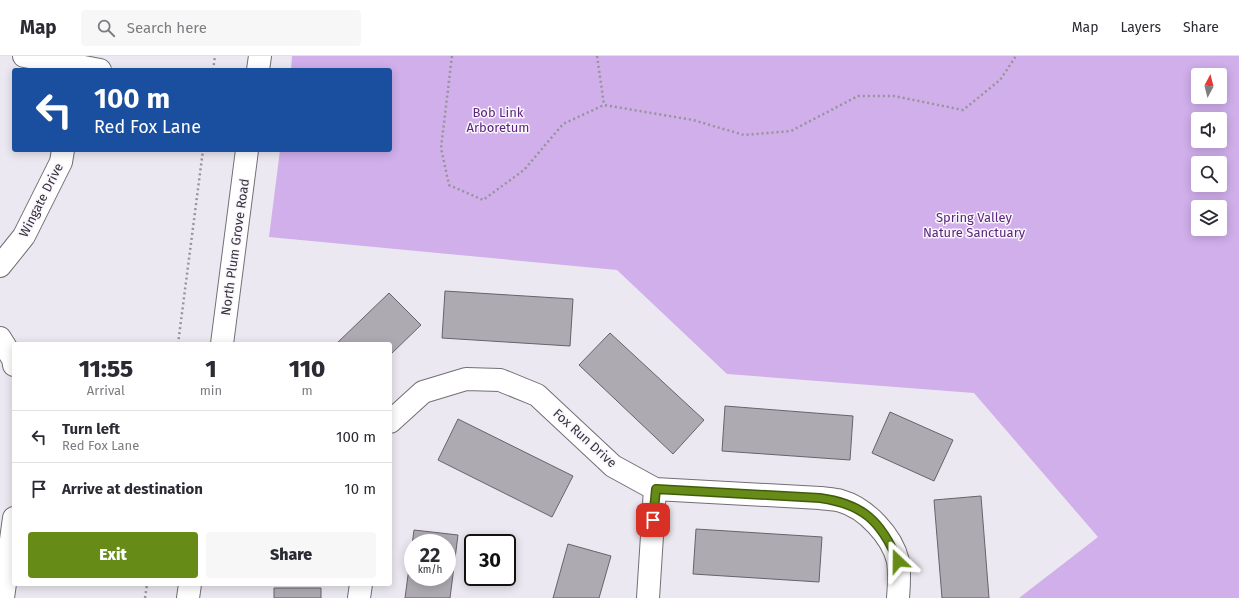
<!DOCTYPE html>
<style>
:root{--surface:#fff;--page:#f7f7f7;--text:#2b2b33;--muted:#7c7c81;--line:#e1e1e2;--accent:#668c17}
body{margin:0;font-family:"Fira Sans",sans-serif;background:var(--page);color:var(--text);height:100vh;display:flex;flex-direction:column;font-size:15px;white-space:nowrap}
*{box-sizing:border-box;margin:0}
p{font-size:13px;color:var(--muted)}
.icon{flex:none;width:22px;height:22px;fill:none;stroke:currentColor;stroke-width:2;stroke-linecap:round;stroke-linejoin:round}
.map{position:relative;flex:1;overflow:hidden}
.sheet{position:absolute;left:12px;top:286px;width:380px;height:244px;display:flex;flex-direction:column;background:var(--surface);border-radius:4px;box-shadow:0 2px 10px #0003}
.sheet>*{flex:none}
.guide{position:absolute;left:12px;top:12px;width:380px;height:84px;border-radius:4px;box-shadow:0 2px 10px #0003;background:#1a4fa0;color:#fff;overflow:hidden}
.needle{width:26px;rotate:7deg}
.controls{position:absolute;left:1191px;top:12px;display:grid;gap:8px}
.controls a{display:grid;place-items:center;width:36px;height:36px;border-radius:4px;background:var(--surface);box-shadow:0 2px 10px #0003;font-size:20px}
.speed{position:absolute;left:404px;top:478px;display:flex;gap:8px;font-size:20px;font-weight:700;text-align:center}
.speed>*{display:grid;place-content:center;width:52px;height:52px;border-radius:50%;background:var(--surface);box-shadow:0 2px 10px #0003;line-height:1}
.speed small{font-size:10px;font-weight:400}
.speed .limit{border:2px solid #111;border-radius:6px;background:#fff;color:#111}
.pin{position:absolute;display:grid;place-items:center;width:34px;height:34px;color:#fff;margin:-17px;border-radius:8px;box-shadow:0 2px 6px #0006}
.me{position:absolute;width:44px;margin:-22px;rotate:337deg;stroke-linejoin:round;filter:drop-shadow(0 0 3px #0008)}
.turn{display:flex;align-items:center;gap:14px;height:84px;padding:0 16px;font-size:18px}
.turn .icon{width:52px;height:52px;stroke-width:2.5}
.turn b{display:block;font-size:28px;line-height:34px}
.eta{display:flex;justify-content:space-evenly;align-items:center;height:68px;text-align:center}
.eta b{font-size:24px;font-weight:800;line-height:28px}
.button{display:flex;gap:8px;margin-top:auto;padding:8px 16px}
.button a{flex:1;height:46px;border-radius:4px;background:var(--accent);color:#fff;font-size:16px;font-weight:800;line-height:46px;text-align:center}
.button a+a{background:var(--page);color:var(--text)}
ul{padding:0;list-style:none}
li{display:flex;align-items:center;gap:12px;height:52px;padding:0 16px;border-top:1px solid var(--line)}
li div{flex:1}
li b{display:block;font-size:15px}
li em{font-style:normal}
header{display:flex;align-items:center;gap:24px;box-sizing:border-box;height:56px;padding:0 20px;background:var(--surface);border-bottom:1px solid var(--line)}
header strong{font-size:19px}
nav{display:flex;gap:22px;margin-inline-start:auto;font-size:14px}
.search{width:280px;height:36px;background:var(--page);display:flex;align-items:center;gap:10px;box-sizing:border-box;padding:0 14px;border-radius:4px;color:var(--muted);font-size:15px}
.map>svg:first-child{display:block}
.green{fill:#d0afeb;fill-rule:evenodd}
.building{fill:#aeaab2;stroke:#67636a;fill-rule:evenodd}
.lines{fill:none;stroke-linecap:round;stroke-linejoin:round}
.street-casing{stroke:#726e76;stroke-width:24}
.secondary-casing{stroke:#726e76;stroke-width:24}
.path{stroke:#969399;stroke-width:2.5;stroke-dasharray:2 3;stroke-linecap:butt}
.street{stroke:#fff;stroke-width:22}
.secondary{stroke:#fff;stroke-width:22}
.route-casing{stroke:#425b0f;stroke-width:10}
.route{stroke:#668c17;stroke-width:7}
.labels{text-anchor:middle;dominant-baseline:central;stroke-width:3;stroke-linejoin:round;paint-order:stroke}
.park-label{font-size:13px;fill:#5a277b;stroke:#faf5fe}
.street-label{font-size:13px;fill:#363437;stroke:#faf5fe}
</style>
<header>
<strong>Map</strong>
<div class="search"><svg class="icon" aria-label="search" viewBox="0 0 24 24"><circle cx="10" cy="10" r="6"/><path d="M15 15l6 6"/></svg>Search here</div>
<nav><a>Map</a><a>Layers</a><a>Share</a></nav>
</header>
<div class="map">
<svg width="1239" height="542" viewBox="0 0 1239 542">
<rect width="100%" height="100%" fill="#ece8f1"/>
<path class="green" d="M 292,0 L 1239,0 L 1239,542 L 1019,542 L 1098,481 L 974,337 L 727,318 L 617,214 L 269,181 L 280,94 L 390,94 L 390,14 L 291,14 ZM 1198,19 L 1220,19 L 1220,41 L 1198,41 ZM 1198,63 L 1220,63 L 1220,85 L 1198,85 ZM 1198,107 L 1220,107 L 1220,129 L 1198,129 ZM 1198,151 L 1220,151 L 1220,173 L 1198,173 Z"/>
<path class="building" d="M 445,235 L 573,243 L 570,290 L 442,282 Z
M 389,237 L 421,269 L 390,299 L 390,288 L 336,288 Z
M 610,277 L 704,364 L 673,398 L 579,309 Z
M 725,350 L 853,360 L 850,404 L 722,395 Z
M 890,356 L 953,384 L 934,425 L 872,397 Z
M 458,363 L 573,420 L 552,461 L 438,404 Z
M 981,440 L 989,542 L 942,542 L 934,444 Z
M 696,473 L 822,481 L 819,526 L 693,518 Z
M 414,474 L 458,479 L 450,542 L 405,542 ZM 413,487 L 447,487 L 447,521 L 413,521 Z
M 568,488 L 611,500 L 599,542 L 553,542 Z
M 274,532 L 321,532 L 321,542 L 274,542 Z"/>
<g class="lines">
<defs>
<path id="street" d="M 24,0 L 100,14
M 0,210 L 24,180 L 61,106 L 63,94
M 0,282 L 13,303 L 14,309
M 390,366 L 423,336 L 466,323 L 500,324 L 537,339 L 613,410 L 655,433 L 820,442 C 827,443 834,443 841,445 C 866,452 892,480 898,505 C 900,517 899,530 898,542
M 3,542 L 14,462
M 359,542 L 361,528
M 648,542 L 655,433"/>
<path id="secondary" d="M 258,14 L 260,0
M 222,288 L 247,94
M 188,542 L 190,528"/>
</defs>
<use href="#street" class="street-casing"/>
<use href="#secondary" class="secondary-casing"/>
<path class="path" d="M 452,0 L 441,92 L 449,129 L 483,144 L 524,114 L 563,68 L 604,49 L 693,64 L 744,79 L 791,75 L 858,40 L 894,40 L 963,54 L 1000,24 L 1016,0
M 597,0 L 604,49
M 213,14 L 215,0
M 178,288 L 203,94
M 145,542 L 147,528"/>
<use href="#street" class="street"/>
<use href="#secondary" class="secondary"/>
</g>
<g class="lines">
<defs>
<path id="route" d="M 653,464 L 656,433 L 820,442 C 863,448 881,465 898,505"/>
</defs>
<use href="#route" class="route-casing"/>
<use href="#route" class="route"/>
</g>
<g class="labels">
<g class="park-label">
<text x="498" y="56">Bob Link<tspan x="498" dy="15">Arboretum</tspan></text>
<text x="974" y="161">Spring Valley<tspan x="974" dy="15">Nature Sanctuary</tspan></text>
</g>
<g class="street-label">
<text transform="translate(41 144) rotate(-63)">Wingate Drive</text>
<text transform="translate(235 191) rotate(-82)">North Plum Grove Road</text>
<text transform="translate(585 382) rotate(42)">Fox Run Drive</text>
</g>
</g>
</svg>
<div class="controls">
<a><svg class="needle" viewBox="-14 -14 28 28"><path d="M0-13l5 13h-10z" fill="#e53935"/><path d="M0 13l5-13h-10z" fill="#7c7c81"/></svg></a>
<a><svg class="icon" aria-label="sound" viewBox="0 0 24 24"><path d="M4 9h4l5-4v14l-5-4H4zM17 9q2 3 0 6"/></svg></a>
<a><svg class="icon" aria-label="search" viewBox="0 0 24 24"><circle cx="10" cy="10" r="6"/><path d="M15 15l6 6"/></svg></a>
<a><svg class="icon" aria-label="layers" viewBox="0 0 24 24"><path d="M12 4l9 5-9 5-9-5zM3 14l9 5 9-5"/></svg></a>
</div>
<div class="speed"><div>22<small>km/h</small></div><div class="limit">30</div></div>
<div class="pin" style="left:653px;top:464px;background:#d93025"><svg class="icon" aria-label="arrive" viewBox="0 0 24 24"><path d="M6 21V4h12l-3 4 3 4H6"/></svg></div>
<svg class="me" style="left:898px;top:505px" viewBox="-20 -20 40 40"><path d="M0-17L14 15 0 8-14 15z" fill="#668c17" stroke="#fff" stroke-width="4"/></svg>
<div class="guide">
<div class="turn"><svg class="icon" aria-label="left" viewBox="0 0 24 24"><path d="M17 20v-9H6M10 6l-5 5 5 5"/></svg><div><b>100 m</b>Red Fox Lane</div></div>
</div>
<section class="sheet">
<div class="eta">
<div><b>11:55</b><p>Arrival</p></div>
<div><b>1</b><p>min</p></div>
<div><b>110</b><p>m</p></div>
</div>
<ul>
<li><svg class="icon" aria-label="left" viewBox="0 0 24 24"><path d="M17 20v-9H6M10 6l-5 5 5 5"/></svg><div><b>Turn left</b><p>Red Fox Lane</p></div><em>100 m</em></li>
<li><svg class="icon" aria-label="arrive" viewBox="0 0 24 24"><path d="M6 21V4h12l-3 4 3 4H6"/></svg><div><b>Arrive at destination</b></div><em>10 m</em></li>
</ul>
<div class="button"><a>Exit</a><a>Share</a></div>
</section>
</div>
